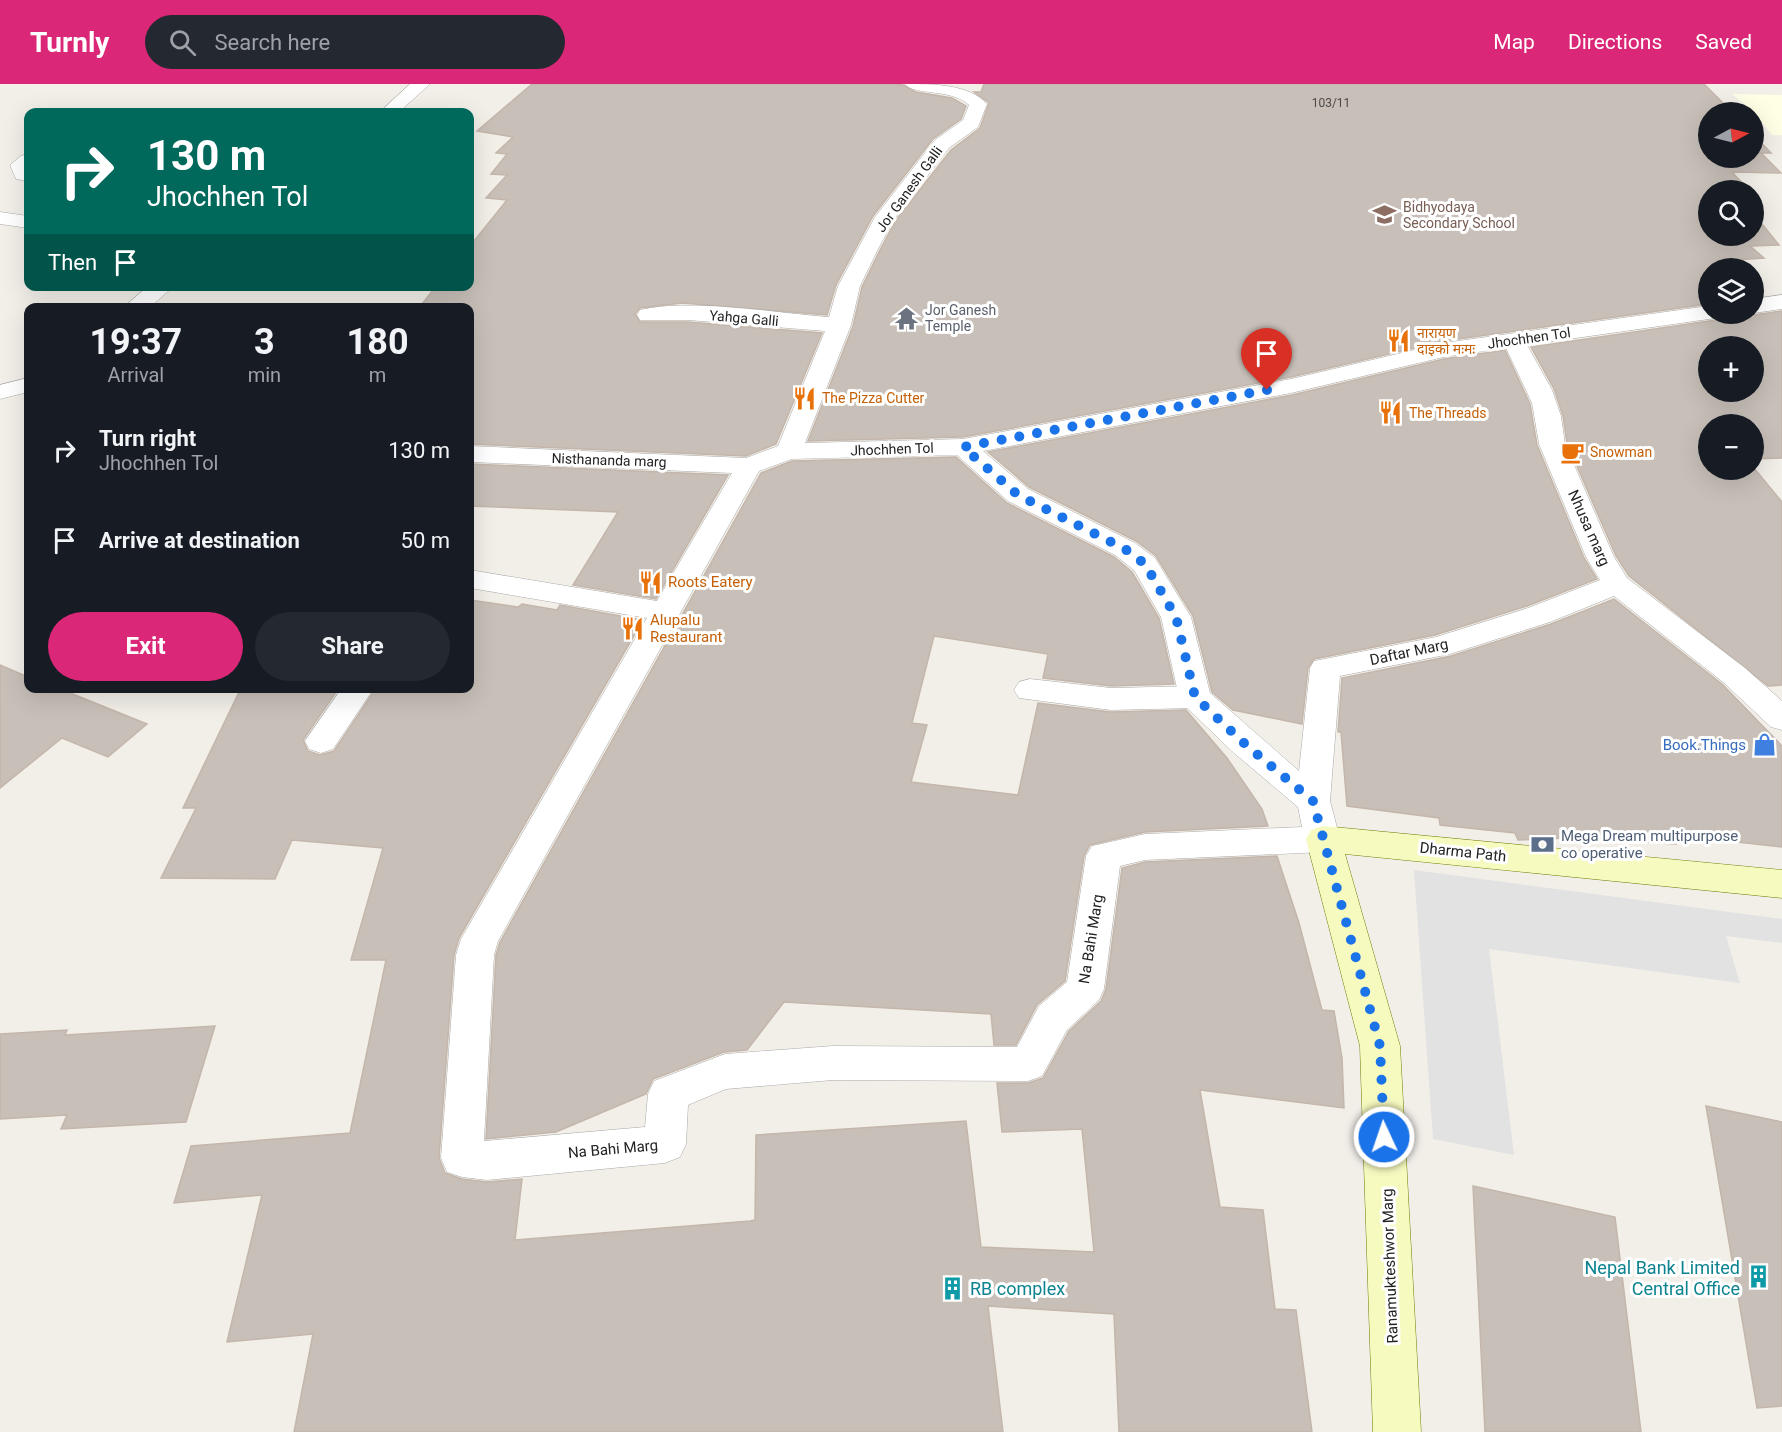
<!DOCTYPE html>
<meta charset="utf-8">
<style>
:root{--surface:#171b24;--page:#242831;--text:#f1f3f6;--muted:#9ea1a6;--accent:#db2777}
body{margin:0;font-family:Roboto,"Noto Sans Devanagari",sans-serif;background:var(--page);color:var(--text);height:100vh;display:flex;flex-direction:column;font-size:22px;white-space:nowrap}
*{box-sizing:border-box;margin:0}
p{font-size:20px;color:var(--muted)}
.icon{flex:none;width:33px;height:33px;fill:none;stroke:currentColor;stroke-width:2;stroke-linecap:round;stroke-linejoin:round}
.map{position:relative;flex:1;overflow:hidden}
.drawer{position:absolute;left:24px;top:219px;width:450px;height:390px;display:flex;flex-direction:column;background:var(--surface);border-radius:12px;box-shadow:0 6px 24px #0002}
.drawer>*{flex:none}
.banner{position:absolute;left:24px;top:24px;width:450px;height:183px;border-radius:12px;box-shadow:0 6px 24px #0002;background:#00695c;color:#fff;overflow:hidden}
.needle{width:39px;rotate:83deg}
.controls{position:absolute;left:1698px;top:18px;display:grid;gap:12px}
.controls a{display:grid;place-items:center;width:66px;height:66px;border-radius:50%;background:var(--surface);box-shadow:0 6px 24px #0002;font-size:30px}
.pin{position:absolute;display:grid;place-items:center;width:51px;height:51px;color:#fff;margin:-62px -26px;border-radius:50% 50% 50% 0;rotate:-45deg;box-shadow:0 0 6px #0007}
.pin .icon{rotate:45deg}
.me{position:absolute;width:66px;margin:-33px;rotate:357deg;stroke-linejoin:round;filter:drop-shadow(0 0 4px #0008)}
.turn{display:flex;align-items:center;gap:21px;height:126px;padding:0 24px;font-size:27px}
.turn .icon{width:78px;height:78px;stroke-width:2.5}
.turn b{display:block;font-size:42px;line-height:51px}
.then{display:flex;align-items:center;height:57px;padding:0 24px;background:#0003;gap:12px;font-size:22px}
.eta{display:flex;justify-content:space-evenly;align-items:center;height:102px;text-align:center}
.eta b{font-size:36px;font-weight:700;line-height:42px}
.primary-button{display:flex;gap:12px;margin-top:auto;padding:12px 24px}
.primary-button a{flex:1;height:69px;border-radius:36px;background:var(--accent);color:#fff;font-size:24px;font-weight:700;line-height:69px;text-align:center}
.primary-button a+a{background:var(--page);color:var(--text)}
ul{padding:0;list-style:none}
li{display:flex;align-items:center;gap:18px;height:90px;padding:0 24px}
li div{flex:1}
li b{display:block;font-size:22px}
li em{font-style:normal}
header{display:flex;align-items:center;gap:36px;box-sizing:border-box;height:84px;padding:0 30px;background:var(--accent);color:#fff}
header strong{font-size:28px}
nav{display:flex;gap:33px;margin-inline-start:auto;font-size:21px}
.search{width:420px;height:54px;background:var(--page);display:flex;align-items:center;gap:15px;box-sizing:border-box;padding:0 21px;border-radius:33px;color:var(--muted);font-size:22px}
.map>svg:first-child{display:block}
.education{fill:#ffffe5}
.parking{fill:#e2e2e2}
.building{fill:#c7bfb8;stroke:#c4b6ab;stroke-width:1.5;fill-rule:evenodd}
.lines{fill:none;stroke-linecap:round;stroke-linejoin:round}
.lane-casing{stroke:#a9a9a9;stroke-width:1}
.street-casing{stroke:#a9a9a9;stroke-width:1}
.secondary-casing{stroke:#707d05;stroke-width:1}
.lane{fill:#fff;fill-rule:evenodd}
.street{fill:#fff;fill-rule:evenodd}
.secondary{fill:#f7fabf;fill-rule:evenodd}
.route{stroke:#1a73e8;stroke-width:10;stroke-dasharray:0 18}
.labels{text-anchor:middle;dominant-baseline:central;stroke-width:6;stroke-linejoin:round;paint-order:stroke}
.number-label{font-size:12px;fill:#4b4948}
.far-street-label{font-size:14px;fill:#222;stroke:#fff}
.far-education-label{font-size:14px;fill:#785e54;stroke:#fff;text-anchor:start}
.far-worship-label{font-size:14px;fill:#5b616d;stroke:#fff;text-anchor:start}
.far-food-label{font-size:14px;fill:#c56008;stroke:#fff;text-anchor:start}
.street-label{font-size:15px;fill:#222;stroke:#fff}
.food-label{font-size:15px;fill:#c56008;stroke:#fff;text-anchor:start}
.shop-label{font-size:15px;fill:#366cbe;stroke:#fff;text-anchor:end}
.service-label{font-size:15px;fill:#4e5e75;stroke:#fff;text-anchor:start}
.near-culture-label{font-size:18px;fill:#0d838f;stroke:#fff;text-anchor:end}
</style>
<header>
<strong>Turnly</strong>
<div class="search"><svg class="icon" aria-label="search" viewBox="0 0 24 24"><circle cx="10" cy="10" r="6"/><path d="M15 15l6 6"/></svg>Search here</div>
<nav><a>Map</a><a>Directions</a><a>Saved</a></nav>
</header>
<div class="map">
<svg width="1782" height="1348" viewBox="0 0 1782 1348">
<rect width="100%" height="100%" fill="#f2efe9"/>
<path class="education" d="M 1732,10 L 1782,11 L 1782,51 L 1772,51 L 1754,28 Z"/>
<path class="parking" d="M 1414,786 L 1782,835 L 1782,859 L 1726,852 L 1740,899 L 1489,865 L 1514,1071 L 1433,1055 Z"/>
<path class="building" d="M 532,0 L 892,0 L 903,1 L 916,8 L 952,14 L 966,22 L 961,35 L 933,55 L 873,132 L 836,201 L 827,231 L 682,219 L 640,224 L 635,230 L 640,238 L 688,238 L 822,249 L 776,360 L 746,372 L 470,360 L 470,224 L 419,224 L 436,202 L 470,202 L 470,162 L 507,116 L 486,114 L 507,91 L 491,90 L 507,70 L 496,69 L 513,53 L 477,47 Z
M 984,0 L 1704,0 L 1732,28 L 1708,28 L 1708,74 L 1754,74 L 1754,51 L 1771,69 L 1761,69 L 1781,89 L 1732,88 L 1749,106 L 1708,106 L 1708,152 L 1754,152 L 1754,130 L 1779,161 L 1750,162 L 1764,174 L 1733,176 L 1742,184 L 1708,184 L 1708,220 L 1444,257 L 1291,293 L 963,353 L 808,357 L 853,242 L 862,203 L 880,166 L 896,136 L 951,66 L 980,44 L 989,19 L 974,8 L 981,8 Z
M 1782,227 L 1782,374 L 1754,375 L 1754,340 L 1708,340 L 1708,386 L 1754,384 L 1782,418 L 1782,601 L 1768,602 L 1629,492 L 1616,472 L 1567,359 L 1563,332 L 1554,305 L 1531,263 L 1716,236 L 1721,230 L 1754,231 ZM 1708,262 L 1754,262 L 1754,308 L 1708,308 Z
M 1505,266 L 1530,320 L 1537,361 L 1584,474 L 1597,495 L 1527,522 L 1435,551 L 1314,575 L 1308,584 L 1302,640 L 1233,626 L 1212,608 L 1193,532 L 1156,472 L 1136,457 L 1029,403 L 988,368 L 1292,311 L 1444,275 Z
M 956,373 L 1007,419 L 1114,473 L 1132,488 L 1159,534 L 1174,600 L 1111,602 L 1043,594 L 1048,570 L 934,552 L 912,639 L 927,641 L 911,698 L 1018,711 L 1038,619 L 1111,628 L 1186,626 L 1227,674 L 1262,725 L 1268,742 L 1145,748 L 1090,761 L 1084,772 L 1065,897 L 1037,921 L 1016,961 L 994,961 L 991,930 L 784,918 L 747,966 L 724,968 L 653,995 L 646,1010 L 556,1048 L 486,1055 L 496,871 L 500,858 L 761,389 L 792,377 Z
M 470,380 L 728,391 L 656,515 L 573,501 L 618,428 L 470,422 Z
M 1614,515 L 1722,600 L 1782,662 L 1782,763 L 1673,751 L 1676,760 L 1569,754 L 1518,756 L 1515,749 L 1440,741 L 1439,734 L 1347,722 L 1341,648 L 1338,648 L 1342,594 L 1451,572 L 1551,540 Z
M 470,516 L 518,523 L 522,520 L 557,526 L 560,521 L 643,536 L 459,854 L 454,871 L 439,1074 L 445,1089 L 462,1095 L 487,1098 L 522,1095 L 515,1156 L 750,1137 L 755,1136 L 756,1051 L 966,1037 L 981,1163 L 1094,1168 L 1082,1045 L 1002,1048 L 997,999 L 1028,999 L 1043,994 L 1069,947 L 1101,917 L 1106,905 L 1122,784 L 1145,778 L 1277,772 L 1299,839 L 1322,926 L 1334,927 L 1342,974 L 1344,1024 L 1200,1006 L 1220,1123 L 1263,1126 L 1275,1225 L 1296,1226 L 1312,1348 L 1119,1348 L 1114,1230 L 988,1222 L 1003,1348 L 294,1348 L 313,1250 L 227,1258 L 262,1111 L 174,1119 L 191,1062 L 350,1049 L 386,876 L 351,876 L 383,764 L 292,756 L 275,795 L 161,794 L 196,724 L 183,724 L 241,604 L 339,604 L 303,656 L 308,667 L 320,671 L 334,667 L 376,604 L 470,604 Z
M 0,581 L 28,593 L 28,604 L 58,604 L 147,640 L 108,673 L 62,654 L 0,704 Z
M 215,942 L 186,1038 L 61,1045 L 67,1031 L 0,1035 L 0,950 L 67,946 L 65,951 Z
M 1706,1022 L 1782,1038 L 1782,1322 L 1757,1324 Z
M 1473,1102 L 1615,1133 L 1641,1348 L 1485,1348 Z"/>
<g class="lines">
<defs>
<path id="lane" d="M 28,70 L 28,97 L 16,95 L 10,81 L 21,72 Z
M 0,128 L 28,132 L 28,144 L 0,140 Z
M 1030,595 L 1111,604 L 1195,602 L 1206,605 L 1211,613 L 1206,621 L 1195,624 L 1111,626 L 1019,614 L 1014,606 L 1019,598 Z"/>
<path id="street" d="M 410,0 L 430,0 L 399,28 L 380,28 Z
M 905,0 C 933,0 969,0 987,20 L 978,43 L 949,64 L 894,135 L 878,165 L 860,202 L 851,241 L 805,359 L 963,355 L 1291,295 L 1444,259 L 1708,222 L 1708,230 L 1719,230 L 1716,234 L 1527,261 L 1552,306 L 1561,332 L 1565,360 L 1614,473 L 1627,494 L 1745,584 L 1782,617 L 1782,646 L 1771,643 L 1723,598 L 1614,512 L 1550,538 L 1450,570 L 1340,592 L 1330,717 L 1340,755 L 1335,764 L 1323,768 L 1145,776 L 1120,782 L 1104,905 L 1099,916 L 1067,946 L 1042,992 L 1028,997 L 833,996 L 726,1005 L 688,1021 L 686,1060 L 680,1073 L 665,1079 L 487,1096 L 462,1093 L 447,1088 L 441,1074 L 456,871 L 461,855 L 647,534 L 470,504 L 470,486 L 657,517 L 732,389 L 470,378 L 470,362 L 746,374 L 778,362 L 825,247 L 688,236 L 640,236 L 637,231 L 640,226 C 688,214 777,229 829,233 L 838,202 L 875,133 L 935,56 L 963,36 L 969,21 C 951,4 915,12 905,0 ZM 1506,264 L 1532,319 L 1539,360 L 1586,473 L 1600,496 L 1528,524 L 1436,553 L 1314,577 L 1310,584 L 1299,687 L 1210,609 L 1191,533 L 1155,474 L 1135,459 L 1028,405 L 983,367 L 1291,309 L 1444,273 ZM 957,371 L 1008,417 L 1115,471 L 1134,486 L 1161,533 L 1179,613 L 1184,621 L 1234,669 L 1298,723 L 1302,743 L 1145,750 L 1092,762 L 1086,772 L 1067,898 L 1039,922 L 1017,963 L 833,962 L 725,970 L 654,997 L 648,1010 L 645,1043 L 484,1057 L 494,871 L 498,857 L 759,387 L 792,375 Z
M 148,202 L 174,202 L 149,224 L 123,224 Z
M 1782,211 L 1782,225 L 1754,229 L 1754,215 Z
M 28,294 L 28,308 L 0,315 L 0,301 Z
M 342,604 L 374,604 L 333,665 L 321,669 L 309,665 L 305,657 Z"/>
<path id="secondary" d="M 1323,742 L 1782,786 L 1782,814 L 1345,770 L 1400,962 L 1421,1348 L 1373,1348 L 1360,962 L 1306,755 L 1311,746 Z"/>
</defs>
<use href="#lane" class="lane-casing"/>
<use href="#street" class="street-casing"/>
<use href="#secondary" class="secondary-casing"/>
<use href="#lane" class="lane"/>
<use href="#street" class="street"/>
<use href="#secondary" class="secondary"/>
</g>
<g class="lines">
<path class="route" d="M 1267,306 L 963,363 L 1018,411 L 1125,465 L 1145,480 L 1176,533 L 1195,613 L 1246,661 L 1313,717 L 1380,962 L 1384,1053"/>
</g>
<defs>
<symbol id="school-bare" viewBox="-9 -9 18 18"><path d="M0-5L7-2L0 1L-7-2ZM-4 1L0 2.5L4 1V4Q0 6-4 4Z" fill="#8d6e63" stroke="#fff" stroke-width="2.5" paint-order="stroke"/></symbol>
<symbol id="temple-bare" viewBox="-9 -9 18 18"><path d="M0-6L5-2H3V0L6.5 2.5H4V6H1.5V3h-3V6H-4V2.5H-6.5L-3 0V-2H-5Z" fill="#6b7280" stroke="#fff" stroke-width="2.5" paint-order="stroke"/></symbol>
<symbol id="restaurant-bare" viewBox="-9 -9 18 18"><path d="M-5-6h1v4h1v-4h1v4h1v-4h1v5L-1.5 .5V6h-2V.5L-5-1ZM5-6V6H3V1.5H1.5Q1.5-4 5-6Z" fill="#e8710a" stroke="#fff" stroke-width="2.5" paint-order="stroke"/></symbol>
<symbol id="cafe-bare" viewBox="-9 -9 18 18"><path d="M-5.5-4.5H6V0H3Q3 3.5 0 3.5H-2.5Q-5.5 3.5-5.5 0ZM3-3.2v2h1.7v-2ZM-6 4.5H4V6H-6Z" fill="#e8710a" stroke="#fff" stroke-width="2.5" paint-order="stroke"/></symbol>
<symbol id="shop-bare" viewBox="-9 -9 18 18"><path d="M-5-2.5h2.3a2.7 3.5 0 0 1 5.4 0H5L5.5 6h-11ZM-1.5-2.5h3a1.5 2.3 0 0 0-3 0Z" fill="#3f7fe0" stroke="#fff" stroke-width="2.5" paint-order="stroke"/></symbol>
<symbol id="bank-bare" viewBox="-9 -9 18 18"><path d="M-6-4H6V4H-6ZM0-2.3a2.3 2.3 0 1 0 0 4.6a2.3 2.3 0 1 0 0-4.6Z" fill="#5c6f8a" stroke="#fff" stroke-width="2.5" paint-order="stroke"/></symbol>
<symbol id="building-bare" viewBox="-9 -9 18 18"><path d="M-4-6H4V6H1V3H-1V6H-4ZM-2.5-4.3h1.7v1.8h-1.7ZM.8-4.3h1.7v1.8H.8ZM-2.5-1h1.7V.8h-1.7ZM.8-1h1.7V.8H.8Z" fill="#0f9aa8" stroke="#fff" stroke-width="2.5" paint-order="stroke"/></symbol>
</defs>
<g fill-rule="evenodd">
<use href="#school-bare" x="1368" y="114" width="33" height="33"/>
<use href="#temple-bare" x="890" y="218" width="33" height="33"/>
<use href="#restaurant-bare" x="1382" y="240" width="33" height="33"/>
<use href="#restaurant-bare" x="788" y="298" width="33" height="33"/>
<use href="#restaurant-bare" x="1374" y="312" width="33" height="33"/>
<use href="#cafe-bare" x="1556" y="352" width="33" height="33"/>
<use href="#restaurant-bare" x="634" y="482" width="33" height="33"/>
<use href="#restaurant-bare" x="616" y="528" width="33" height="33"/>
<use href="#shop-bare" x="1748" y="644" width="33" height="33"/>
<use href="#bank-bare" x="1526" y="744" width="33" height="33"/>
<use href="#building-bare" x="1742" y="1176" width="33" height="33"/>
<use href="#building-bare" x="936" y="1188" width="33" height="33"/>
</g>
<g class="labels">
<g class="number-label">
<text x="1331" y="19">103/11</text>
</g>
<g class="far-street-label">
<text transform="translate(909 105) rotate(-54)">Jor Ganesh Galli</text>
<text transform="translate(744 234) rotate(5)">Yahga Galli</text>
<text transform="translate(1529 254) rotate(-8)">Jhochhen Tol</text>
<text transform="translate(892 365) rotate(-2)">Jhochhen Tol</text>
<text transform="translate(609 376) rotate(2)">Nisthananda marg</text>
</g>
<g class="far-education-label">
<text x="1403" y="123">Bidhyodaya<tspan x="1403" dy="16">Secondary School</tspan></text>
</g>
<g class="far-worship-label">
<text x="925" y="226">Jor Ganesh<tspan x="925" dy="16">Temple</tspan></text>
</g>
<g class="far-food-label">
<text x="1417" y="249">नारायण<tspan x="1417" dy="16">दाइको मःमः</tspan></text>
<text x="822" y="314">The Pizza Cutter</text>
<text x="1409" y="329">The Threads</text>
<text x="1590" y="368">Snowman</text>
</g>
<g class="street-label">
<text transform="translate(1589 444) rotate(66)">Nhusa marg</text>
<text transform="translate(1409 568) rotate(-12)">Daftar Marg</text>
<text transform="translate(1463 768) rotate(6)">Dharma Path</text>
<text transform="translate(1091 855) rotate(-81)">Na Bahi Marg</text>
<text transform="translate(613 1065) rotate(-5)">Na Bahi Marg</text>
<text transform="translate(1390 1182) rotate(-92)">Ranamukteshwor Marg</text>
</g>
<g class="food-label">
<text x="668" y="498">Roots Eatery</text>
<text x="650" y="536">Alupalu<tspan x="650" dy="17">Restaurant</tspan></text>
</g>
<g class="shop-label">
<text x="1746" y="661">Book.Things</text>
</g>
<g class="service-label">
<text x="1561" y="752">Mega Dream multipurpose<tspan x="1561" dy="17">co operative</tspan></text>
</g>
<g class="near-culture-label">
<text x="1740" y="1183">Nepal Bank Limited<tspan x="1740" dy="21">Central Office</tspan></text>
<text x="970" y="1204" text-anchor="start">RB complex</text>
</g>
</g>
</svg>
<div class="controls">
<a><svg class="needle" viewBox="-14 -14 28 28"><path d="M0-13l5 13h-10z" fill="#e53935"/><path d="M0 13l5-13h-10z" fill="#9ea1a6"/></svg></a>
<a><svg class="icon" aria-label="search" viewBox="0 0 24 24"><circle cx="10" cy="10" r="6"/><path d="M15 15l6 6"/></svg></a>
<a><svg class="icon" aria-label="layers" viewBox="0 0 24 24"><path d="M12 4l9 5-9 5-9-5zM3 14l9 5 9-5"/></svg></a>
<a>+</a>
<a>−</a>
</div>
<div class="pin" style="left:1267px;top:306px;background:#d93025"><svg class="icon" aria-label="arrive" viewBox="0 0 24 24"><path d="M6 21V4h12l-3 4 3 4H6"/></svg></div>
<svg class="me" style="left:1384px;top:1053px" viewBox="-20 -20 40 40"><circle r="17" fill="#1a73e8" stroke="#fff" stroke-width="3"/><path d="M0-11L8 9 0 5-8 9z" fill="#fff"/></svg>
<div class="banner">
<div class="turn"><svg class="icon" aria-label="right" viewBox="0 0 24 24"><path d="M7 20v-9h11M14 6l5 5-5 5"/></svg><div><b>130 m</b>Jhochhen Tol</div></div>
<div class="then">Then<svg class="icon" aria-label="arrive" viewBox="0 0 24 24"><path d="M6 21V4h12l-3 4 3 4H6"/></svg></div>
</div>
<section class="drawer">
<div class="eta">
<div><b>19:37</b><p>Arrival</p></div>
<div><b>3</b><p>min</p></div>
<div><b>180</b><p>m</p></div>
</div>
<ul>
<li><svg class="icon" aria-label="right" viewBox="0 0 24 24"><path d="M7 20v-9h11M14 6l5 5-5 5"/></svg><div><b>Turn right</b><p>Jhochhen Tol</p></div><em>130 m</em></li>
<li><svg class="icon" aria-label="arrive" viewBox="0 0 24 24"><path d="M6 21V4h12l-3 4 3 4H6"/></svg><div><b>Arrive at destination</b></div><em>50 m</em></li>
</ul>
<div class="primary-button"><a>Exit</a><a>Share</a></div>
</section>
</div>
